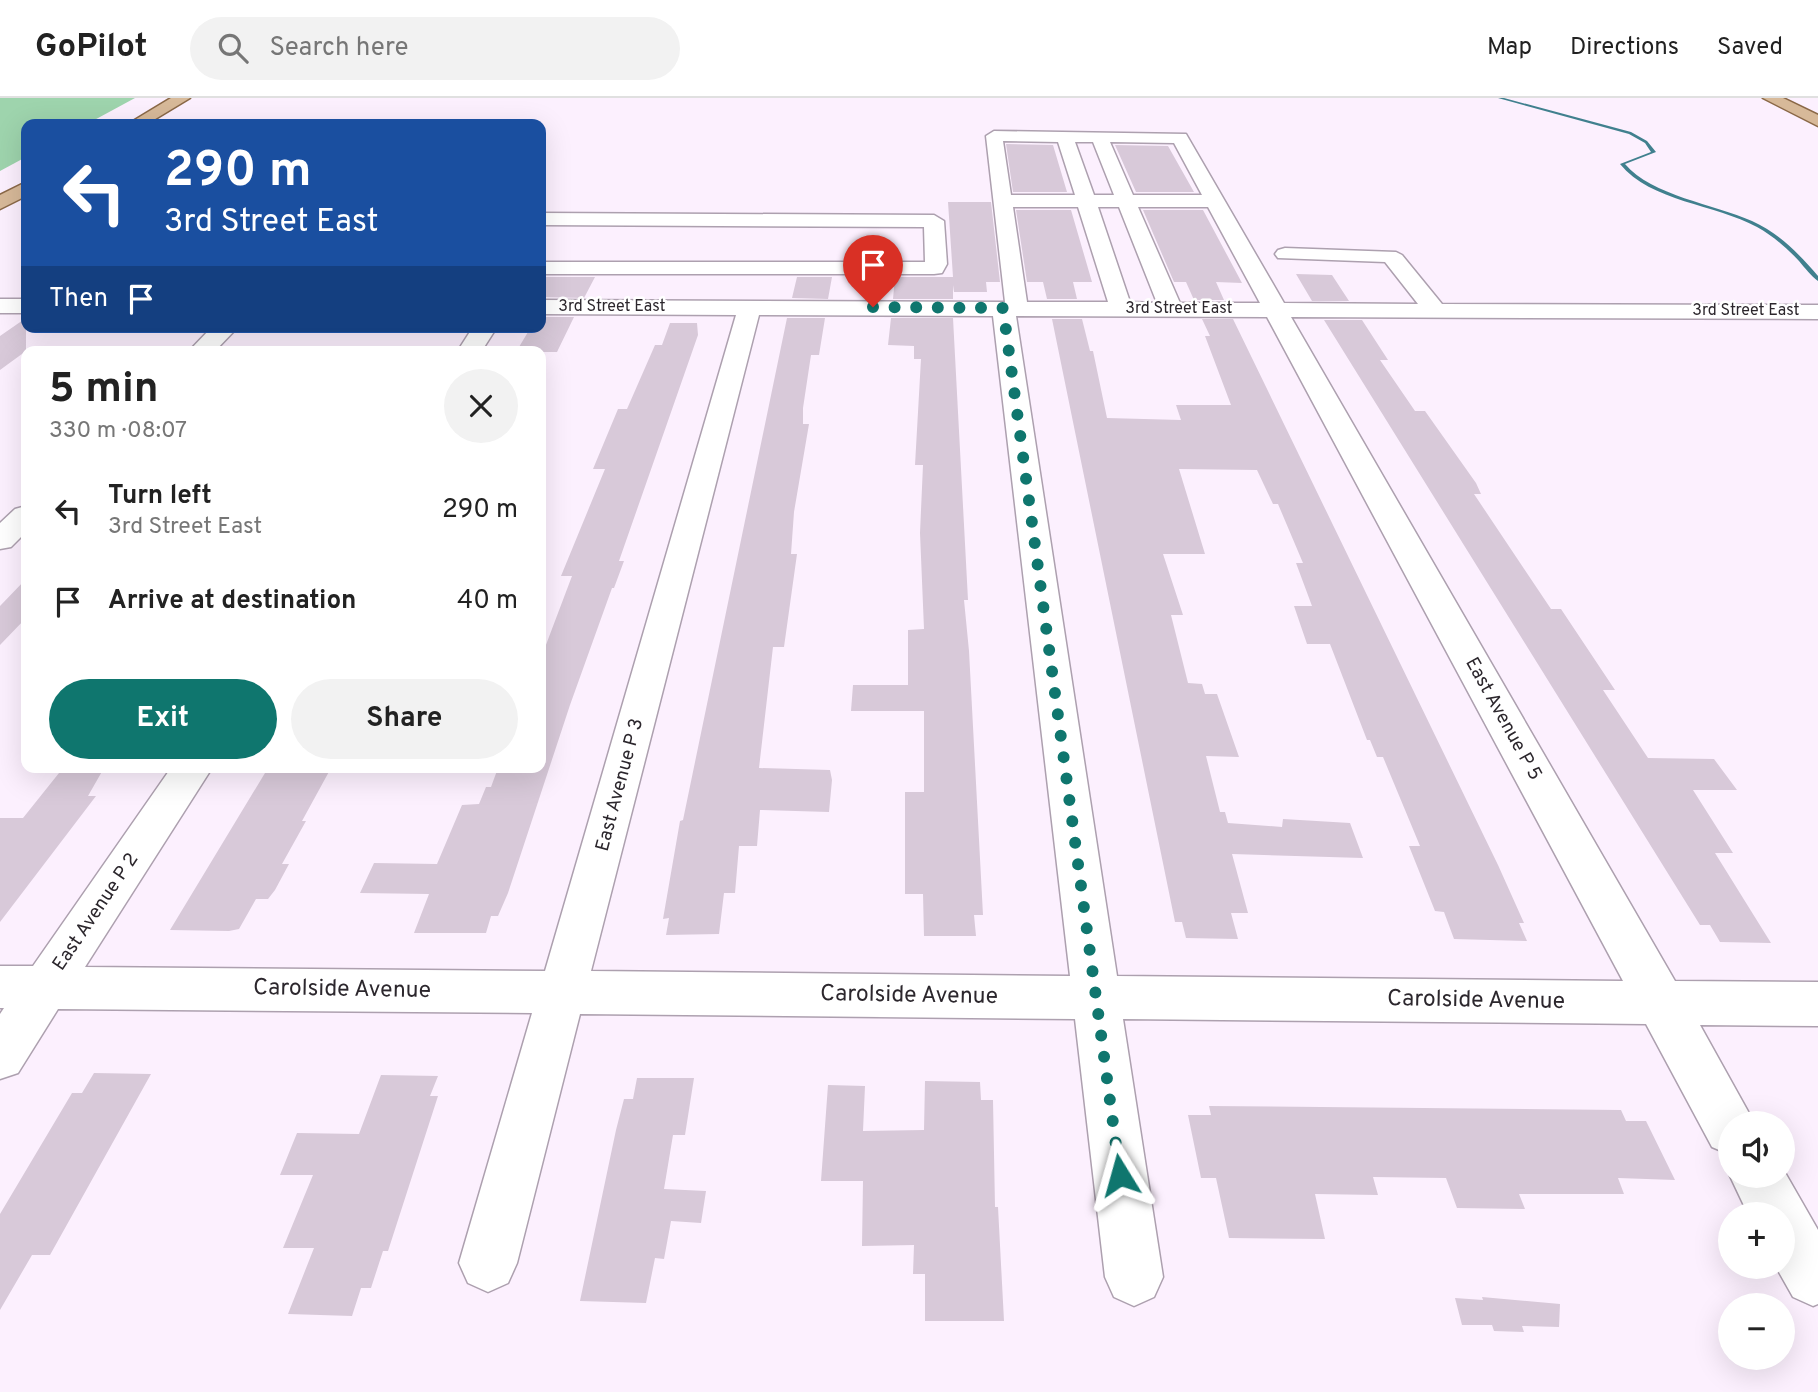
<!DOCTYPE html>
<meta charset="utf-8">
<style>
:root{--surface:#fff;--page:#f2f2f2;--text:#222;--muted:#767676;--line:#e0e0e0;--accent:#0f766e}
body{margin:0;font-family:Overpass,sans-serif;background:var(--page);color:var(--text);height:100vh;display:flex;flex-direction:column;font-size:26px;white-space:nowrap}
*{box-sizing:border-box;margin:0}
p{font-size:23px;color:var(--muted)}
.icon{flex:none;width:38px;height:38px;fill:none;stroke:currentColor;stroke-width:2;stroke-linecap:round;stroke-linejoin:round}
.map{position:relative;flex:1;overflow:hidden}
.panel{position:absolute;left:21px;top:248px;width:525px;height:427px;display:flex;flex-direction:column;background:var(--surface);border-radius:14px;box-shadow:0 7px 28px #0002}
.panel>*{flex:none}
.guide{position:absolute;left:21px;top:21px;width:525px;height:214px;border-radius:14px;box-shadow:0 7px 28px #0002;background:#1a4fa0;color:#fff;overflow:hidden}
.tools{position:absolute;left:1718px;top:1013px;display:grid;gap:14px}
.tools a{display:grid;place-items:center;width:77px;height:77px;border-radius:50%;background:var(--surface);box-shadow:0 7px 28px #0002;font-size:35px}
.pin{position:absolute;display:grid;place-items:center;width:60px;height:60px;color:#fff;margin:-72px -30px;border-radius:50% 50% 50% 0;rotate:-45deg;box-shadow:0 0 7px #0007}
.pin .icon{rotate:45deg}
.me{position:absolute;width:77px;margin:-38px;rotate:352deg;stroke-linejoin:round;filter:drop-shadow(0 0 5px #0008)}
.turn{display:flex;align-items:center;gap:24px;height:147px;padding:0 28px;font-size:32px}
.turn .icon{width:91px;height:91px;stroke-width:2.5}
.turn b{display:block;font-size:49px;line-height:60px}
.then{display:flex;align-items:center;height:66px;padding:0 28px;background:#0003;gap:14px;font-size:26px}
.round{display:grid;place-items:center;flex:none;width:74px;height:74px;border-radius:37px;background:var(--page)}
.overview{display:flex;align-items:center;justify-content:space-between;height:119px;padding:0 28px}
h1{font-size:42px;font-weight:700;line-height:52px}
.cta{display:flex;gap:14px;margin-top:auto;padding:14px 28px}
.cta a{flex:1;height:80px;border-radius:42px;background:var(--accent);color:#fff;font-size:28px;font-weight:700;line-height:80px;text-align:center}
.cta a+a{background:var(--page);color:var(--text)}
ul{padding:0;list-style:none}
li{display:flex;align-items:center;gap:21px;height:91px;padding:0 28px}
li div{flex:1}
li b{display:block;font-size:26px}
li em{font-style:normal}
header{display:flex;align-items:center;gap:42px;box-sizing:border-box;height:98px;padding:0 35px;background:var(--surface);border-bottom:2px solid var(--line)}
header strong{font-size:33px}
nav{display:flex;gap:38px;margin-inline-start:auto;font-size:24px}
.search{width:490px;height:63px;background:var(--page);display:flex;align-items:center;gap:18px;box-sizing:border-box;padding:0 24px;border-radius:38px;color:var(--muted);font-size:26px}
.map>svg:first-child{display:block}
.green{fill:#9ed4ad}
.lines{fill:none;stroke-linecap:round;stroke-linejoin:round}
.stream{fill:#40808e;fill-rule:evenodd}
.building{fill:#d8c9d9}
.minor-casing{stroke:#ada0af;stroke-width:3}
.major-casing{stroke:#8a6847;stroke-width:3}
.minor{fill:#fff;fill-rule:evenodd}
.major{fill:#d7b999;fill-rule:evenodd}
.route{stroke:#0f766e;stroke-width:12;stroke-dasharray:0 21.6}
.labels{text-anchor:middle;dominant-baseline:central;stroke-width:5;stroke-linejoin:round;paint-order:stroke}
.far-street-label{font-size:16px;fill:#2c272d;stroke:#fff}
.street-label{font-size:19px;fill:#2c272d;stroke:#fff}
.near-street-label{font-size:23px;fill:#2c272d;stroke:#fff}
</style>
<header>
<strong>GoPilot</strong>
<div class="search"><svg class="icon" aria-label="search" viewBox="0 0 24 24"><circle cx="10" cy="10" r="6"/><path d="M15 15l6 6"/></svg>Search here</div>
<nav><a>Map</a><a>Directions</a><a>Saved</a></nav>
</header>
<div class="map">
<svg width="1818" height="1294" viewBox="0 0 1818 1294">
<rect width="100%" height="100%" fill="#fcf0fe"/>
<path class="green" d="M 0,0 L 135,0 L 87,26 L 26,26 L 26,59 L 0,73 Z"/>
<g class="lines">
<path class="stream" d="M 1498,0 L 1504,0 L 1631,34 L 1647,43 L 1656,54 L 1625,66 C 1652,98 1714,106 1752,123 C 1779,135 1799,156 1818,178 L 1818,183 C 1811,178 1805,170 1799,163 C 1787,150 1773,138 1757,129 C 1715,106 1651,104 1620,66 L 1651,54 L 1645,45 L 1629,36 Z"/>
</g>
<path class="building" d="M 1006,46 L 1053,47 L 1067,94 L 1013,94 Z
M 1115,47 L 1168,48 L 1194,94 L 1136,94 Z
M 948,104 L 991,104 L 1000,184 L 986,184 L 987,194 L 954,194 L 953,187 L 953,201 L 893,201 L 895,179 L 953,179 Z
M 1016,112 L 1071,112 L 1092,184 L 1073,184 L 1077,201 L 1047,201 L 1043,184 L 1027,184 Z
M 1143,112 L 1203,112 L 1242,185 L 1216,184 L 1224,202 L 1194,202 L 1186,184 L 1174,184 Z
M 1296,176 L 1332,177 L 1349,203 L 1312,203 Z
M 541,179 L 595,179 L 584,200 L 541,199 Z
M 797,179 L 832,179 L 828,201 L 792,200 Z
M 541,219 L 574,219 L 557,254 L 516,254 L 531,229 L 541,229 Z
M 26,220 L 26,253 L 0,272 L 0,238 Z
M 787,220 L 825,220 L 819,257 L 811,257 L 803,310 L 803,326 L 809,326 L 794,414 L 791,456 L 797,456 L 784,549 L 773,549 L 759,670 L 830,672 L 832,682 L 829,714 L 760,712 L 757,748 L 739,748 L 735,795 L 724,795 L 719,836 L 666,837 L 669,820 L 663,821 L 680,723 L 683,722 Z
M 891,220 L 953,220 L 968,502 L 964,502 L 969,553 L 983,817 L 974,817 L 976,838 L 924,838 L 923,796 L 905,796 L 905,694 L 924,694 L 924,613 L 851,613 L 853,587 L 908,587 L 908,532 L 924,531 L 920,435 L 923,367 L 915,367 L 921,261 L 914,261 L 914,248 L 888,247 Z
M 1052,221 L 1082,221 L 1090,253 L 1093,253 L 1107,320 L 1181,322 L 1176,307 L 1231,307 L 1205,238 L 1210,238 L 1202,221 L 1233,221 L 1498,767 L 1524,825 L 1519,825 L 1527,843 L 1454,841 L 1444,814 L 1435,813 L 1409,748 L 1420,748 L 1383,659 L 1377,659 L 1370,642 L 1367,642 L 1330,546 L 1307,546 L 1294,508 L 1312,508 L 1296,465 L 1303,465 L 1278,406 L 1273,406 L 1257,372 L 1179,371 L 1205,456 L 1163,456 L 1183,517 L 1171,517 L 1188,585 L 1202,586 L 1205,596 L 1217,596 L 1239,659 L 1206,658 L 1220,714 L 1225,714 L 1228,725 L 1282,729 L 1283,721 L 1350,725 L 1363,760 L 1232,756 L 1248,815 L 1231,815 L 1238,841 L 1186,840 L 1182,824 L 1175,824 Z
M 1324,222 L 1362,222 L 1388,262 L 1380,262 L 1415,313 L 1425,313 L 1476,385 L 1481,396 L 1474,396 L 1551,511 L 1561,511 L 1615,592 L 1603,592 L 1648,660 L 1714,661 L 1737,692 L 1693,692 L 1733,755 L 1715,755 L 1771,845 L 1720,844 L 1710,827 L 1700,827 Z
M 670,225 L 697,225 L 698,237 L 619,463 L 624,463 L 614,490 L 612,490 L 570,607 L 508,795 L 498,818 L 491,818 L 486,835 L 414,835 L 429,796 L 360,795 L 374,765 L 437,766 L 462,707 L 479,706 L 486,689 L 491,689 L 498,670 L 541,670 L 541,560 L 572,478 L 561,478 L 605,371 L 593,371 L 618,311 L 627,311 L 655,247 L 662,247 Z
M 26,481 L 26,520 L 0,547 L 0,508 Z
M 63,670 L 104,670 L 88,698 L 96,698 L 0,824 L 0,720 L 23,720 Z
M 268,670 L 331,670 L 302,723 L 306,723 L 282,766 L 289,766 L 275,792 L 268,801 L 256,801 L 239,831 L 229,833 L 170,832 Z
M 94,975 L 151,976 L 50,1157 L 32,1157 L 0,1212 L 0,1116 L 72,995 L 82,995 Z
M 381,977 L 438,978 L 430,998 L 438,998 L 388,1153 L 383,1153 L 371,1190 L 361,1190 L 352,1218 L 288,1216 L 314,1150 L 283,1150 L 313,1077 L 280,1077 L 297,1035 L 359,1036 Z
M 637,980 L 694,980 L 685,1037 L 673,1037 L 664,1091 L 706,1093 L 701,1125 L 671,1123 L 664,1161 L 655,1160 L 646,1205 L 580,1203 L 616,1032 L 624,1001 L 633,1001 Z
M 925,983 L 980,984 L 981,1002 L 993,1002 L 995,1109 L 998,1109 L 1004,1223 L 925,1223 L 925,1176 L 913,1176 L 914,1147 L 862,1148 L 863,1083 L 821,1083 L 828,987 L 865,988 L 863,1033 L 924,1032 Z
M 1209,1008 L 1621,1012 L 1626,1023 L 1646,1023 L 1675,1082 L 1618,1080 L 1624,1096 L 1519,1096 L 1525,1111 L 1457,1110 L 1446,1080 L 1373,1079 L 1378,1097 L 1315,1096 L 1325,1141 L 1229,1140 L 1216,1080 L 1201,1080 L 1188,1017 L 1211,1017 Z
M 1482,1199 L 1560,1206 L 1559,1229 L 1522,1228 L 1524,1234 L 1494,1233 L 1492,1227 L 1462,1227 L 1455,1200 L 1483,1202 Z"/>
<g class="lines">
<defs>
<path id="minor" d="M 994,33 L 1186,36 L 1284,205 L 1418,206 L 1385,164 L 1278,160 L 1275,156 L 1278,152 L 1285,150 L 1396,154 L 1402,157 L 1442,206 L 1818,207 L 1818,221 L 1291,219 L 1675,883 L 1818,884 L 1818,928 L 1700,927 L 1755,1026 L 1731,1026 L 1731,1057 L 1712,1049 L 1646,926 L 1123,921 L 1163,1179 L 1154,1199 L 1134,1208 L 1114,1199 L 1105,1179 L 1075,921 L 580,916 L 517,1165 L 508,1185 L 488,1194 L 468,1185 L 459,1165 L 532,915 L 58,911 L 18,975 L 0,981 L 0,916 L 4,910 L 0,910 L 0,868 L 33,868 L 171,670 L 212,670 L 85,869 L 545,873 L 736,217 L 541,216 L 541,202 L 1005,204 L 986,38 ZM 1003,43 L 1058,44 L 1075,97 L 1011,97 ZM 1075,44 L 1093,44 L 1114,97 L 1094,97 ZM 1110,44 L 1174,45 L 1202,97 L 1133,97 ZM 1013,109 L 1078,109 L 1108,204 L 1027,204 ZM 1098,109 L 1119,109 L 1157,205 L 1130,204 ZM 1138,109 L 1208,109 L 1260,205 L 1180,205 ZM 759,217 L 993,218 L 1070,878 L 591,873 ZM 1016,218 L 1267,219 L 1623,883 L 1117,878 Z
M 541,115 L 934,117 L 944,123 L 947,166 L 942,175 L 934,176 L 541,176 L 541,164 L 925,164 L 924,129 L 541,127 Z
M 0,201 L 26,201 L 26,215 L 0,215 Z
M 212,229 L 238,229 L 214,254 L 188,254 Z
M 473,229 L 497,229 L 481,254 L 457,254 Z
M 26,408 L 26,434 L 11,449 L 0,451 L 0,425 L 15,411 Z
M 1783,1071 L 1818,1132 L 1818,1206 L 1813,1208 L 1793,1199 L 1776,1169 L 1783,1169 L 1783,1116 L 1748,1116 L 1730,1078 L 1783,1078 Z"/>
<path id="major" d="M 171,0 L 190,0 L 147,26 L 128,26 Z
M 1763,0 L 1783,0 L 1818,17 L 1818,28 Z
M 26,84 L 26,98 L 0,111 L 0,97 Z"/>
</defs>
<use href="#minor" class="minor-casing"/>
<use href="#major" class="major-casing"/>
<use href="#minor" class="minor"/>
<use href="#major" class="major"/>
</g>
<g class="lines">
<path class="route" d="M 873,209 L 1003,210 L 1120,1077"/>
</g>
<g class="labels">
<g class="far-street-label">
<text x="612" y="209">3rd Street East</text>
<text x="1179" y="211">3rd Street East</text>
<text x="1746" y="213">3rd Street East</text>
</g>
<g class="street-label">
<text transform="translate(1503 621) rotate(61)">East Avenue P 5</text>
<text transform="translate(620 687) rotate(-75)">East Avenue P 3</text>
<text transform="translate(96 814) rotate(-56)">East Avenue P 2</text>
</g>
<g class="near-street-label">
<text transform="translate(342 892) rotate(1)">Carolside Avenue</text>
<text transform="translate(909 898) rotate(1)">Carolside Avenue</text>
<text transform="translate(1476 903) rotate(1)">Carolside Avenue</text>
</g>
</g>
</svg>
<div class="tools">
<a><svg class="icon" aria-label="sound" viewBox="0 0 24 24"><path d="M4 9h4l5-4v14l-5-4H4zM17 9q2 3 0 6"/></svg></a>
<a>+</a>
<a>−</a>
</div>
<div class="pin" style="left:873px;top:209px;background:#d93025"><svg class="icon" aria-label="arrive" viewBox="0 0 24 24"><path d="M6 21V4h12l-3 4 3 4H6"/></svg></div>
<svg class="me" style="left:1120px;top:1077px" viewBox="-20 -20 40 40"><path d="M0-17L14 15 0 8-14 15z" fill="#0f766e" stroke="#fff" stroke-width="4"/></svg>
<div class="guide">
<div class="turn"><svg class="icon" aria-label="left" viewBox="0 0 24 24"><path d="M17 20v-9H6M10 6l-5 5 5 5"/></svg><div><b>290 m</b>3rd Street East</div></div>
<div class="then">Then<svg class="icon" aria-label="arrive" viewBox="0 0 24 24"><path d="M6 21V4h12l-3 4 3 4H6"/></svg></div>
</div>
<section class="panel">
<div class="overview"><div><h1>5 min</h1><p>330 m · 08:07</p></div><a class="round"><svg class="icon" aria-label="close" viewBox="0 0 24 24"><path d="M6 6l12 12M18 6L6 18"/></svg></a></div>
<ul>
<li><svg class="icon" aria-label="left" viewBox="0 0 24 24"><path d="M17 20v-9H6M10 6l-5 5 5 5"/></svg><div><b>Turn left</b><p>3rd Street East</p></div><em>290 m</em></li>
<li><svg class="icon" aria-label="arrive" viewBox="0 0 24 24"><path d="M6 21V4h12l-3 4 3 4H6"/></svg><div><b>Arrive at destination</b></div><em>40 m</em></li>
</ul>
<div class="cta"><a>Exit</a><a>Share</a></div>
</section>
</div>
